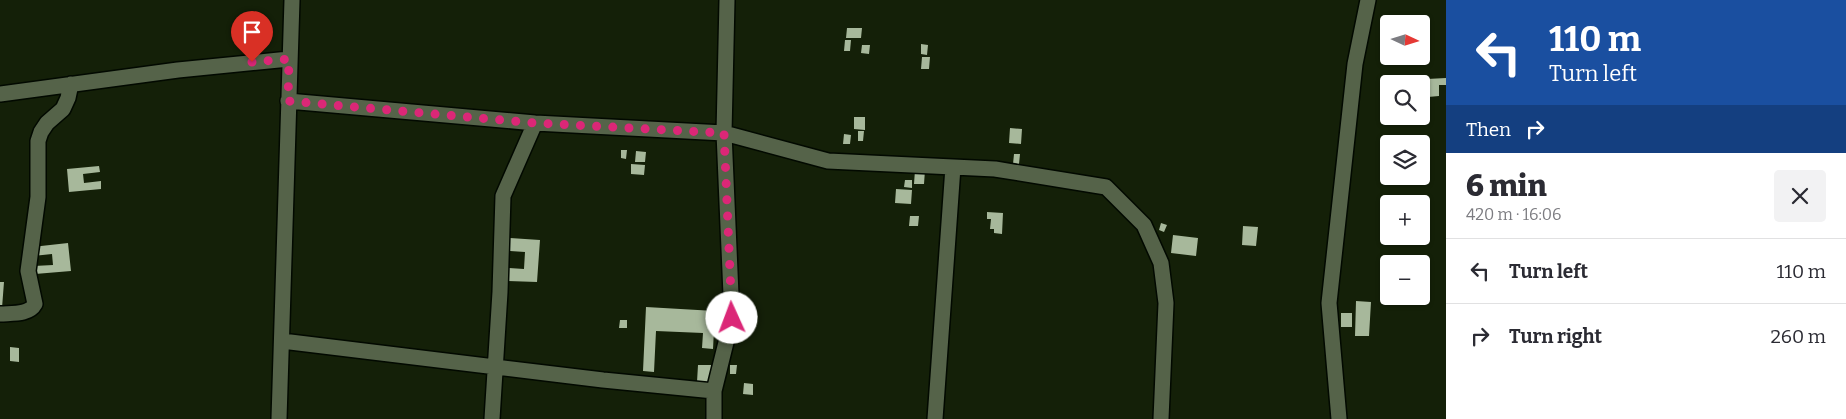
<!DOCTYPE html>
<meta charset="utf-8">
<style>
:root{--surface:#fff;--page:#f2f2f3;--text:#2b2b33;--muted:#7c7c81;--line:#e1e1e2}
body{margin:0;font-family:Bitter,serif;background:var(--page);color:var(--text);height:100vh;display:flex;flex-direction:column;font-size:19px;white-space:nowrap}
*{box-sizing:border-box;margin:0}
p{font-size:16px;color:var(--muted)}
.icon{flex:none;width:28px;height:28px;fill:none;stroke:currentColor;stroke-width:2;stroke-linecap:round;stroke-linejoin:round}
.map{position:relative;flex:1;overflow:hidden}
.panel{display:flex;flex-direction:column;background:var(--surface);width:400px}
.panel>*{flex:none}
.banner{background:#1a4fa0;color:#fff;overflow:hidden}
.needle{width:32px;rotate:94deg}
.buttons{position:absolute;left:1380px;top:15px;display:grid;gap:10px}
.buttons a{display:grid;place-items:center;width:50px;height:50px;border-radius:5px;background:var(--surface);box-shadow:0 1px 4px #0004;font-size:25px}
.pin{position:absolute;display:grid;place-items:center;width:42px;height:42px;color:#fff;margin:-51px -21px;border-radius:50% 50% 50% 0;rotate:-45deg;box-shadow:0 0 5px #0007}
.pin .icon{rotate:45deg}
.me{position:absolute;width:55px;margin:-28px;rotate:358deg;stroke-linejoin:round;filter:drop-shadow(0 0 4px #0008)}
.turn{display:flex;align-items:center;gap:18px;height:105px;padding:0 20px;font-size:22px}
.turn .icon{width:65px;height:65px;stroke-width:2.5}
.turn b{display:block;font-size:35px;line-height:42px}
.then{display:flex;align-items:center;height:48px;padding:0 20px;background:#0003;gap:10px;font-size:19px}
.round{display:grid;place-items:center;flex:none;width:52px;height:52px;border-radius:5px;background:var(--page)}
.summary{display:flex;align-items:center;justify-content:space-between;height:85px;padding:0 20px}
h1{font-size:30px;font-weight:800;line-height:38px}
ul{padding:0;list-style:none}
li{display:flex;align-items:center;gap:15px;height:65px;padding:0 20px;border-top:1px solid var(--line)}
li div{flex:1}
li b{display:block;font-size:19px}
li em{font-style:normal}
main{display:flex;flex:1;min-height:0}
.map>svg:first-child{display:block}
.building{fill:#a7b89b}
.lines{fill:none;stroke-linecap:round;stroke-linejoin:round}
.minor-casing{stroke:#020900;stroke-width:18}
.minor{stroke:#556349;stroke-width:15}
.route{stroke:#db2777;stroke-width:9;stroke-dasharray:0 16.2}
</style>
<main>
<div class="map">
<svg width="1446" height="419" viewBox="0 0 1446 419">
<rect width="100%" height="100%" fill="#142008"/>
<path class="building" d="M 847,28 L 862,28 L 861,38 L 846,38 Z
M 845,40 L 851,40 L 850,51 L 844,51 Z
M 921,44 L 928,45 L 927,55 L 921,54 Z
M 862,45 L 870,45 L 869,54 L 861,53 Z
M 922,57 L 930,57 L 929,69 L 921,69 Z
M 1446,78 L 1446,85 L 1439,85 L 1439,96 L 1428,97 L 1427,79 Z
M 854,117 L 865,117 L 865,130 L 854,129 Z
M 1010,128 L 1022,129 L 1021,144 L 1009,143 Z
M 858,131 L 864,131 L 863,141 L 858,141 Z
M 844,134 L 851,135 L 850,144 L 843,144 Z
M 621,150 L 627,150 L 626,159 L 621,158 Z
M 636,151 L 646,152 L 645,162 L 635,162 Z
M 1014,154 L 1020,154 L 1019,164 L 1013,164 Z
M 631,164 L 645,165 L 644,175 L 631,174 Z
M 99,166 L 100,172 L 83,174 L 84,183 L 101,181 L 101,189 L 69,192 L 67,169 Z
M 915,170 L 925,170 L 924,184 L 914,184 Z
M 905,180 L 912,180 L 912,188 L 904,187 Z
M 896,189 L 912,190 L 911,204 L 895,203 Z
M 987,212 L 1003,213 L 1002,234 L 994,233 L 994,229 L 990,229 L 991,219 L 987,219 Z
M 910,216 L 919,216 L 918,226 L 909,226 Z
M 1161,223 L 1167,225 L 1164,232 L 1159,230 Z
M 1243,226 L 1258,227 L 1256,246 L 1242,245 Z
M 1173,235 L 1198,238 L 1196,256 L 1171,253 Z
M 510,238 L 540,240 L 537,282 L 508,281 L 509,268 L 524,269 L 525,252 L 510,251 Z
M 68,243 L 71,271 L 35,274 L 34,266 L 53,265 L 52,254 L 33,256 L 32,247 Z
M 0,282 L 4,282 L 2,308 L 0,308 Z
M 1356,301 L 1371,302 L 1369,336 L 1355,336 Z
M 646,307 L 715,311 L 713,349 L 702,348 L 703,333 L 656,331 L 654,372 L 643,371 Z
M 1341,313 L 1352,313 L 1352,327 L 1341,327 Z
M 620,320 L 627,320 L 627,328 L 619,328 Z
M 10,347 L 19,348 L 19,362 L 10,361 Z
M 698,365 L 711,365 L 711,383 L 697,382 Z
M 730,365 L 737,365 L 736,374 L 730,374 Z
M 744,383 L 753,384 L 753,395 L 743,394 Z"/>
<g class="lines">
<defs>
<path id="minor" d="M 0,94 L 178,70 L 289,59
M 288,101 L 535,123 L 724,133 L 828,161 L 995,169 L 1106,187 L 1144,225 L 1161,263 L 1166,303 L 1161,419
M 0,314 C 12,313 29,315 35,304 L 28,271 L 38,197 L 38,141 L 41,132 L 47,123 L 63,109 L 68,98 L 71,84
M 282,341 L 603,380 L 714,391 L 714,419
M 714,391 L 732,318 L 724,133 L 727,0
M 279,419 L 292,0
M 492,419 L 500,292 L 503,196 L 535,123
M 935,419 L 953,167
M 1339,419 L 1329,303 L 1355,64 L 1368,0"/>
</defs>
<use href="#minor" class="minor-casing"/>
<use href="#minor" class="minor"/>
</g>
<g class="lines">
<path class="route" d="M 252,62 L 289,59 L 288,101 L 535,123 L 724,133 L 732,318"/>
</g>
</svg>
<div class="buttons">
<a><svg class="needle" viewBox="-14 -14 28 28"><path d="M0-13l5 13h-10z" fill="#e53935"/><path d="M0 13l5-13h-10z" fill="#7c7c81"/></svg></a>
<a><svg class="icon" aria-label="search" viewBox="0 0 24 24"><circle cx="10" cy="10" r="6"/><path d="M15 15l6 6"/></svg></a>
<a><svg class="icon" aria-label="layers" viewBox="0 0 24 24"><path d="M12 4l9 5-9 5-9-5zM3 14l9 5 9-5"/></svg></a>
<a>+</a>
<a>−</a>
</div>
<div class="pin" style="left:252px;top:62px;background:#d93025"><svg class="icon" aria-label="arrive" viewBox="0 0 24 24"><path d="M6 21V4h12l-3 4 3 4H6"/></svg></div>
<svg class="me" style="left:732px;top:318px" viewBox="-20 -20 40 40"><circle r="19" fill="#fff"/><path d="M0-13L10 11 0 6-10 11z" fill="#db2777"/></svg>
</div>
<section class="panel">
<div class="banner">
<div class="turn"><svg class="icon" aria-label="left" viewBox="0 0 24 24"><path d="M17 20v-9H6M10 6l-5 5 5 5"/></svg><div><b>110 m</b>Turn left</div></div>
<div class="then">Then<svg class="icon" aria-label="right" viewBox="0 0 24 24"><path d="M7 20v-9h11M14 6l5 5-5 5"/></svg></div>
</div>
<div class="summary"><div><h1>6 min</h1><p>420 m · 16:06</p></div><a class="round"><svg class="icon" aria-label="close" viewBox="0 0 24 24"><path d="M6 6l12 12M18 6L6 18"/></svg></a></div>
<ul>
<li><svg class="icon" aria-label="left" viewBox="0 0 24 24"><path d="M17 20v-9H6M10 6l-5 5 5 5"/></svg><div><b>Turn left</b></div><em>110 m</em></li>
<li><svg class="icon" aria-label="right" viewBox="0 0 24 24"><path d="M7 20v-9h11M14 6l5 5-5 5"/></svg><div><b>Turn right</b></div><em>260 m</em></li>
</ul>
</section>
</main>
